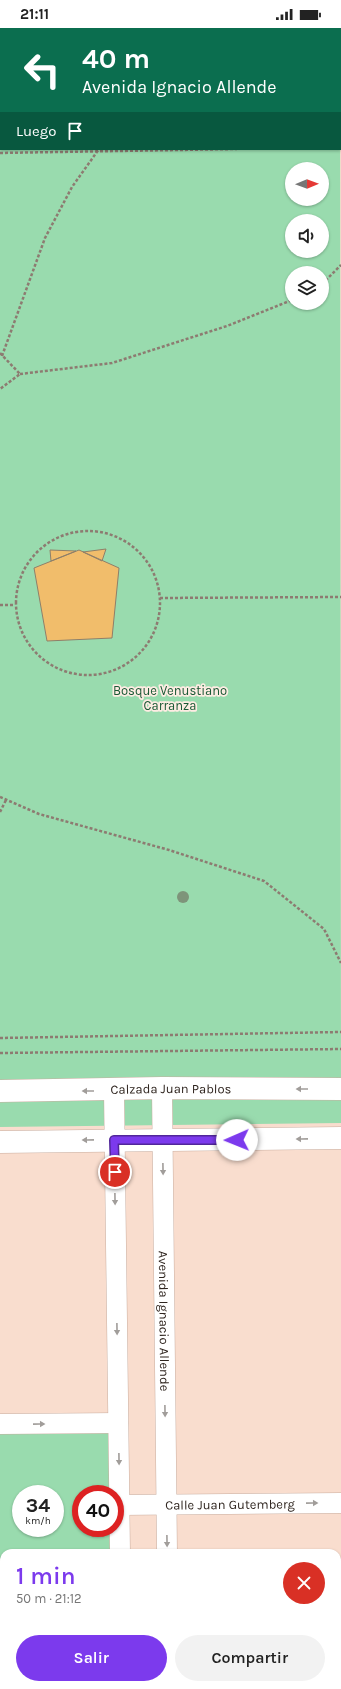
<!DOCTYPE html>
<html lang="es">
<meta charset="utf-8">
<style>
:root{--surface:#fff;--page:#f2f2f2;--text:#222;--muted:#767676;--accent:#7c3aed}
body{margin:0;font-family:Karla,sans-serif;background:var(--page);color:var(--text);height:100vh;display:flex;flex-direction:column;font-size:15px;white-space:nowrap}
*{box-sizing:border-box;margin:0}
p{font-size:13px;color:var(--muted)}
.icon{flex:none;width:22px;height:22px;fill:none;stroke:currentColor;stroke-width:2;stroke-linecap:round;stroke-linejoin:round}
.map{position:relative;flex:1;overflow:hidden}
.side{position:absolute;left:0px;top:1521px;width:341px;height:140px;display:flex;flex-direction:column;background:var(--surface);border-radius:12px 12px 0 0;box-shadow:0 1px 3px #0004}
.side>*{flex:none}
.top-card{position:absolute;left:0px;top:0px;width:341px;height:122px;box-shadow:0 1px 3px #0004;background:#0b6e4f;color:#fff;overflow:hidden}
.needle{width:26px;rotate:89deg}
.controls{position:absolute;left:285px;top:134px;display:grid;gap:8px}
.controls a{display:grid;place-items:center;width:44px;height:44px;border-radius:50%;background:var(--surface);box-shadow:0 1px 3px #0004;font-size:20px}
.speed{position:absolute;left:12px;top:1457px;display:flex;gap:8px;font-size:20px;font-weight:700;text-align:center}
.speed>*{display:grid;place-content:center;width:52px;height:52px;border-radius:50%;background:var(--surface);box-shadow:0 1px 3px #0004;line-height:1}
.speed small{font-size:10px;font-weight:400}
.speed .limit{border:6px solid #d22;background:#fff;color:#111}
.pin{position:absolute;display:grid;place-items:center;width:34px;height:34px;color:#fff;margin:-17px;border:2px solid #fff;border-radius:50%;box-shadow:0 1px 4px #0007}
.me{position:absolute;width:44px;margin:-22px;rotate:269deg;stroke-linejoin:round;filter:drop-shadow(0 0 3px #0008)}
.turn{display:flex;align-items:center;gap:14px;height:84px;padding:0 16px;font-size:18px}
.turn .icon{width:52px;height:52px;stroke-width:2.5}
.turn b{display:block;font-size:28px;line-height:34px}
.then{display:flex;align-items:center;height:38px;padding:0 16px;background:#0003;gap:8px;font-size:15px}
.round{display:grid;place-items:center;flex:none;width:42px;height:42px;border-radius:21px;background:var(--page)}
.head{display:flex;align-items:center;justify-content:space-between;height:68px;padding:0 16px}
h1{font-size:24px;font-weight:600;line-height:30px;color:var(--accent)}
.cta{display:flex;gap:8px;margin-top:auto;padding:8px 16px}
.cta a{flex:1;height:46px;border-radius:24px;background:var(--accent);color:#fff;font-size:16px;font-weight:600;line-height:46px;text-align:center}
.cta a+a{background:var(--page);color:var(--text)}
.status{display:flex;justify-content:space-between;align-items:center;height:28px;padding:0 20px;background:var(--surface);direction:ltr}
.status svg{height:11px;fill:currentColor}
.map>svg:first-child{display:block}
.green{fill:#99dbae;fill-rule:evenodd}
.building{fill:#f1bd6b;stroke:#8f7f69}
.lines{fill:none;stroke-linecap:round;stroke-linejoin:round}
.street-casing{stroke:#c9aea0;stroke-width:21}
.secondary-casing{stroke:#c9aea0;stroke-width:23}
.primary-casing{stroke:#c9aea0;stroke-width:23}
.path{stroke:#8d7b71;stroke-width:2.5;stroke-dasharray:3 2;stroke-linecap:butt}
.street{stroke:#fff;stroke-width:20}
.secondary{stroke:#fff;stroke-width:22}
.primary{stroke:#fff;stroke-width:22}
.tree{fill:#7e947a}
.oneway{fill:#a19d9a}
.route-casing{stroke:#51269a;stroke-width:10}
.route{stroke:#7c3aed;stroke-width:7}
.labels{text-anchor:middle;dominant-baseline:central;stroke-width:3.5;stroke-linejoin:round;paint-order:stroke}
.park-label{font-size:13px;fill:#1a5935;stroke:#feece3}
.street-label{font-size:13px;fill:#2f251f;stroke:#feece3}
</style>
<div class="status"><b>21:11</b><svg viewBox="0 0 49 12"><path d="M0 12V9h3v3zM5 12V6h3v6zM10 12V3h3v9zM15 12V0h3v12zM26 1h20v11H26zM47 4h2v5h-2z"/></svg></div>
<div class="map">
<svg width="341" height="1661" viewBox="0 0 341 1661">
<rect width="100%" height="100%" fill="#f9ddce"/>
<path class="green" d="M 340,14 L 341,1063 L 0,1067 L 0,17 L 1,121 L 340,121 ZM 292,141 L 322,141 L 322,171 L 292,171 ZM 292,193 L 322,193 L 322,223 L 292,223 ZM 292,245 L 322,245 L 322,275 L 292,275 Z
M 341,1067 L 341,1095 L 0,1099 L 0,1070 Z
M 114,1397 L 114,1466 L 81,1466 L 81,1500 L 115,1500 L 115,1525 L 4,1525 L 4,1657 L 116,1657 L 116,1661 L 0,1661 L 0,1398 ZM 21,1466 L 55,1466 L 55,1500 L 21,1500 Z"/>
<path class="building" d="M 106,521 L 102,533 L 83,524 Z
M 50,522 L 76,523 L 51,533 Z
M 79,522 L 119,540 L 112,610 L 47,613 L 34,540 Z"/>
<g class="lines">
<defs>
<g id="street">
<path id="s1" d="M 162,1060 L 167,1525"/>
<path d="M 114,1062 L 120,1525"/>
<path d="M 0,1396 L 118,1395"/>
<path id="s2" d="M 119,1477 L 341,1475"/>
<path d="M 122,1657 L 122,1661"/>
<path d="M 168,1657 L 168,1661"/>
</g>
<g id="secondary">
<path d="M 127,0 L 127,1"/>
<path id="s3" d="M 0,1063 L 162,1060 L 341,1061"/>
<path d="M 0,1114 L 341,1110"/>
</g>
<path id="primary" d="M 340,4 L 341,4
M 0,8 L 1,8"/>
</defs>
<use href="#street" class="street-casing"/>
<use href="#secondary" class="secondary-casing"/>
<use href="#primary" class="primary-casing"/>
<path class="path" d="M 340,75 L 341,75
M 0,78 L 1,78
M 340,119 L 341,119
M 0,125 L 237,121
M 322,256 L 341,237
M 0,325 L 20,346 L 0,361
M 2,328 L 45,210 L 72,159 L 99,121
M 20,346 L 112,335 L 227,298 L 292,272
M16 575a72 72 0 1 1 144 0a72 72 0 1 1-144 0Z
M 160,570 L 341,569
M 0,577 L 15,577
M 0,769 L 39,786 L 169,822 L 264,853 L 324,901 L 341,935
M 0,784 L 6,772
M 0,1010 L 341,1004
M 0,1025 L 341,1021"/>
<use href="#street" class="street"/>
<use href="#secondary" class="secondary"/>
<use href="#primary" class="primary"/>
</g>
<circle class="tree" cx="183" cy="869" r="6"/>
<defs><path id="oneway-solid" d="M-6-.8H1V-3.2L6.5 0L1 3.2V.8H-6Z"/></defs>
<g class="oneway">
<use href="#oneway-solid" transform="translate(302 1061) rotate(-180)"/>
<use href="#oneway-solid" transform="translate(88 1063) rotate(180)"/>
<use href="#oneway-solid" transform="translate(302 1111) rotate(179)"/>
<use href="#oneway-solid" transform="translate(88 1112) rotate(179)"/>
<use href="#oneway-solid" transform="translate(163 1141) rotate(89)"/>
<use href="#oneway-solid" transform="translate(115 1171) rotate(89)"/>
<use href="#oneway-solid" transform="translate(117 1301) rotate(89)"/>
<use href="#oneway-solid" transform="translate(165 1383) rotate(89)"/>
<use href="#oneway-solid" transform="translate(39 1396) rotate(-1)"/>
<use href="#oneway-solid" transform="translate(119 1431) rotate(89)"/>
<use href="#oneway-solid" transform="translate(312 1475) rotate(-1)"/>
<use href="#oneway-solid" transform="translate(167 1513) rotate(89)"/>
</g>
<g class="lines">
<defs>
<path id="route" d="M 115,1144 L 114,1112 L 237,1112"/>
</defs>
<use href="#route" class="route-casing"/>
<use href="#route" class="route"/>
</g>
<g class="labels">
<g class="park-label">
<text x="170" y="662">Bosque Venustiano<tspan x="170" dy="15">Carranza</tspan></text>
</g>
<g class="street-label">
<text stroke="none"><textPath href="#s3" startOffset="171">Calzada Juan Pablos</textPath></text>
<text stroke="none"><textPath href="#s1" startOffset="233">Avenida Ignacio Allende</textPath></text>
<text stroke="none"><textPath href="#s2" startOffset="111">Calle Juan Gutemberg</textPath></text>
</g>
</g>
</svg>
<div class="controls">
<a><svg class="needle" viewBox="-14 -14 28 28"><path d="M0-13l5 13h-10z" fill="#e53935"/><path d="M0 13l5-13h-10z" fill="#767676"/></svg></a>
<a><svg class="icon" aria-label="sound" viewBox="0 0 24 24"><path d="M4 9h4l5-4v14l-5-4H4zM17 9q2 3 0 6"/></svg></a>
<a><svg class="icon" aria-label="layers" viewBox="0 0 24 24"><path d="M12 4l9 5-9 5-9-5zM3 14l9 5 9-5"/></svg></a>
</div>
<div class="speed"><div>34<small>km/h</small></div><div class="limit">40</div></div>
<div class="pin" style="left:115px;top:1144px;background:#d93025"><svg class="icon" aria-label="arrive" viewBox="0 0 24 24"><path d="M6 21V4h12l-3 4 3 4H6"/></svg></div>
<svg class="me" style="left:237px;top:1112px" viewBox="-20 -20 40 40"><circle r="19" fill="#fff"/><path d="M0-13L10 11 0 6-10 11z" fill="#7c3aed"/></svg>
<div class="top-card">
<div class="turn"><svg class="icon" aria-label="left" viewBox="0 0 24 24"><path d="M17 20v-9H6M10 6l-5 5 5 5"/></svg><div><b>40 m</b>Avenida Ignacio Allende</div></div>
<div class="then">Luego<svg class="icon" aria-label="arrive" viewBox="0 0 24 24"><path d="M6 21V4h12l-3 4 3 4H6"/></svg></div>
</div>
<section class="side">
<div class="head"><div><h1>1 min</h1><p>50 m · 21:12</p></div><a class="round" style="background:#d93025;color:#fff"><svg class="icon" aria-label="close" viewBox="0 0 24 24"><path d="M6 6l12 12M18 6L6 18"/></svg></a></div>
<div class="cta"><a>Salir</a><a>Compartir</a></div>
</section>
</div>
